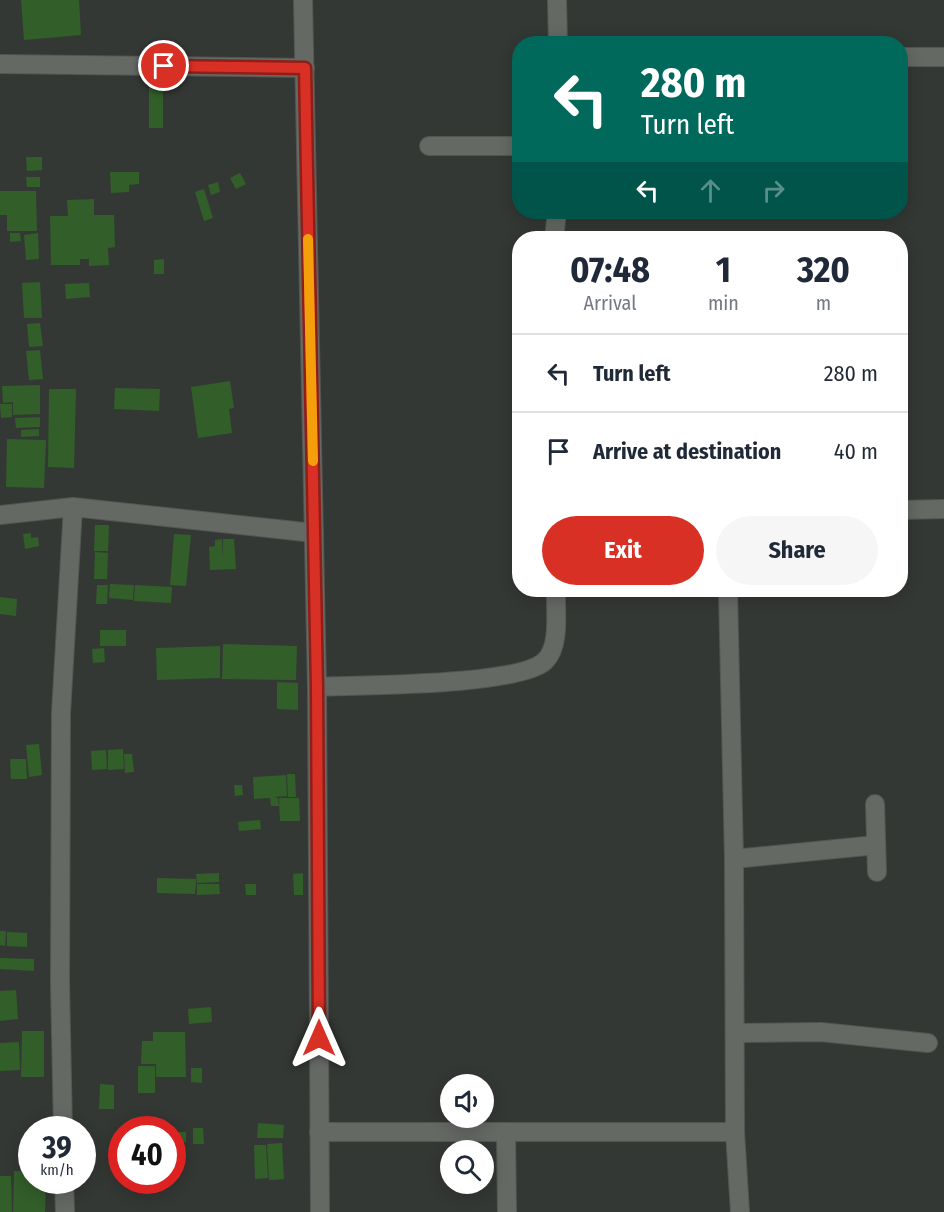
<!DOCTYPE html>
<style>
:root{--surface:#fff;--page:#f6f6f7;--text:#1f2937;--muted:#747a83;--line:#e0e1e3;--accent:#d93025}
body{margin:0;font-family:"Fira Sans Condensed",sans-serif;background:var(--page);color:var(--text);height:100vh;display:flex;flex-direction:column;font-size:22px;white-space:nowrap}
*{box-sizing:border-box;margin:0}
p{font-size:20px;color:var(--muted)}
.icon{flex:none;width:33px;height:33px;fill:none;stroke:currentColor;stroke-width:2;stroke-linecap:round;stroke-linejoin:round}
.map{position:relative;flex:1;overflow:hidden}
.side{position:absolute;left:512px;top:231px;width:396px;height:366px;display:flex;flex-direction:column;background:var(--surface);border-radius:24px;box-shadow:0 3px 15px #0003}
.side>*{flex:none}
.top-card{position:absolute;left:512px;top:36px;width:396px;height:183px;border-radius:24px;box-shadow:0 3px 15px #0003;background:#00695c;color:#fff;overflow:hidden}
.tools{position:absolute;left:440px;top:1074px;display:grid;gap:12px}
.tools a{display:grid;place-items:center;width:54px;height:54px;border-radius:50%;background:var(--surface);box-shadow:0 3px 15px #0003;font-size:30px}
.speed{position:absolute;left:18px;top:1116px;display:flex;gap:12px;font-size:30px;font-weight:700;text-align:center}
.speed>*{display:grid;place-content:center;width:78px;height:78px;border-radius:50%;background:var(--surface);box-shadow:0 3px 15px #0003;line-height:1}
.speed small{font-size:15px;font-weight:400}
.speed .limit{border:9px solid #d22;background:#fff;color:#111}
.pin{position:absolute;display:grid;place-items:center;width:51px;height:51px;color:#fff;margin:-26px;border:3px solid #fff;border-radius:50%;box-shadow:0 2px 6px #0007}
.me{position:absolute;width:66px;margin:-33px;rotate:0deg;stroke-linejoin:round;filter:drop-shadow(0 0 4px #0008)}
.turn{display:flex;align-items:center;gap:21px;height:126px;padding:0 30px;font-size:27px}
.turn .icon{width:78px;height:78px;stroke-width:2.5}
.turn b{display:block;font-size:42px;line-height:51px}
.lanes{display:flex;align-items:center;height:57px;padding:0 30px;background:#0003;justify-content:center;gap:30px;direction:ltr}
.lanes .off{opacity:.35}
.eta{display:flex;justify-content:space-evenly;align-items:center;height:102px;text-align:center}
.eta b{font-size:36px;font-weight:700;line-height:42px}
.action{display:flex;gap:12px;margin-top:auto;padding:12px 30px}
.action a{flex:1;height:69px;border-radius:36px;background:var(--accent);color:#fff;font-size:24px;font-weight:700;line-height:69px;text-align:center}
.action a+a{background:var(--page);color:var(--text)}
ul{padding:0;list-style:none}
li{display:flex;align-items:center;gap:18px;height:78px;padding:0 30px;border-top:2px solid var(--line)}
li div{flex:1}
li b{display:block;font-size:22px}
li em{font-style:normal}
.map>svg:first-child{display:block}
.building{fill:#325e2a}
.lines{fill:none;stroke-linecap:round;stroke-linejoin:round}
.street-casing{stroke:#535652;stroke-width:20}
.secondary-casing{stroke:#535652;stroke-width:20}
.street{stroke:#656964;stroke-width:18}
.secondary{stroke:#656964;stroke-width:18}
.route-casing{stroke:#8d1f18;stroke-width:15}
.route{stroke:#d93025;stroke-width:10}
.slow{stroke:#f59e0b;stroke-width:10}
</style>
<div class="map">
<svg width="944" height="1212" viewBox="0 0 944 1212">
<rect width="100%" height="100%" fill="#343834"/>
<path class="building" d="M 21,0 L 79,0 L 81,35 L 24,40 Z
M 163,72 L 163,128 L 149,128 L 149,73 Z
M 26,157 L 42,157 L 42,170 L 27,171 Z
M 110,172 L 139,172 L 139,184 L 129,185 L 129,192 L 111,193 Z
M 240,173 L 246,184 L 236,189 L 230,178 Z
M 26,177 L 40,177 L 40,187 L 27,187 Z
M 218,182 L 220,192 L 211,195 L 208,185 Z
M 204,189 L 213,218 L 204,221 L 195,192 Z
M 0,191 L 36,191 L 37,231 L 7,231 L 7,215 L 0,215 Z
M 94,199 L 94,215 L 114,215 L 115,247 L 108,248 L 109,265 L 89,266 L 89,259 L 80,259 L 80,265 L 51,265 L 50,216 L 68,216 L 67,200 Z
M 10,233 L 20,233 L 21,241 L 10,242 Z
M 38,233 L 39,259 L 26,260 L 24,235 Z
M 164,259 L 164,274 L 154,274 L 154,260 Z
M 40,282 L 42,318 L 24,318 L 22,283 Z
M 89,283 L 90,297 L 66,299 L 65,284 Z
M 40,323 L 43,346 L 29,347 L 27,324 Z
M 40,350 L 43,379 L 29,380 L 26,351 Z
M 230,381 L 234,408 L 229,409 L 232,433 L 198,438 L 191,387 Z
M 40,385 L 40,414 L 13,415 L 13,402 L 3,403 L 2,386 Z
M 115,388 L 160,389 L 159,411 L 114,409 Z
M 49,389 L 76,389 L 74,468 L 48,467 Z
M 0,404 L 12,404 L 12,417 L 1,418 Z
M 40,417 L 40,427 L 16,428 L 15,418 Z
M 39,429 L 39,436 L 21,437 L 21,430 Z
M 7,439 L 46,440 L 44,488 L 6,487 Z
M 95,525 L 109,525 L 108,551 L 94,551 Z
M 31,533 L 31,538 L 38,537 L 39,546 L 25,549 L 23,534 Z
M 174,534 L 191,535 L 186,586 L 170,585 Z
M 222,539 L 223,560 L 223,539 L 234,539 L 236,569 L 210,570 L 209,547 L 215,546 L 215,540 Z
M 95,552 L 108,553 L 107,579 L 94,579 Z
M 110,584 L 134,585 L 133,600 L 109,598 Z
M 97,585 L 108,585 L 107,604 L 96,604 Z
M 135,585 L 172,587 L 171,603 L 134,601 Z
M 0,597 L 17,599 L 16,616 L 0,614 Z
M 100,630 L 126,630 L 126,646 L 100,646 Z
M 223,644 L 297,646 L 296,680 L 222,679 Z
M 220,646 L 220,678 L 157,680 L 156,648 Z
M 104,648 L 105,662 L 93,663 L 92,649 Z
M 277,682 L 298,683 L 298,710 L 277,709 Z
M 39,744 L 42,775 L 29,777 L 26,745 Z
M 123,749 L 124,769 L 108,770 L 108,750 Z
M 106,750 L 107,769 L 92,770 L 91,751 Z
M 124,754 L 132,754 L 134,772 L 125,773 Z
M 10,759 L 26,759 L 27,779 L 11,779 Z
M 287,774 L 295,774 L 296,797 L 288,797 Z
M 286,775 L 287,796 L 274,797 L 278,798 L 279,806 L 271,806 L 270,798 L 254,799 L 253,777 Z
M 234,785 L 242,785 L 243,795 L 235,796 Z
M 279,798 L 299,798 L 300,821 L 280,821 Z
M 260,820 L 261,829 L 239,831 L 238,822 Z
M 219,873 L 219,882 L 197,883 L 196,874 Z
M 303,873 L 303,895 L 294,895 L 293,874 Z
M 157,878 L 196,879 L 196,884 L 192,884 L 196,884 L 195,894 L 157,893 Z
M 197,884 L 219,884 L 220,894 L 197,895 Z
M 245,884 L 256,884 L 256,895 L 246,895 Z
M 0,931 L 6,931 L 5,946 L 0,945 Z
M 7,932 L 27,933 L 27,947 L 7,946 Z
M 0,958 L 34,959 L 34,971 L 0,969 Z
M 16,990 L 18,1019 L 0,1021 L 0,991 Z
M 211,1007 L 212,1022 L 189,1024 L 188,1009 Z
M 22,1031 L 44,1031 L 44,1077 L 21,1077 Z
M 153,1032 L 185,1032 L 186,1077 L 156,1077 L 156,1064 L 141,1064 L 142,1041 L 153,1041 Z
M 19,1042 L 20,1070 L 0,1071 L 0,1043 Z
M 138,1066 L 155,1066 L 155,1093 L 138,1093 Z
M 191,1068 L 202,1068 L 202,1083 L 191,1082 Z
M 100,1084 L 114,1085 L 114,1109 L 99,1109 Z
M 258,1123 L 284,1125 L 283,1138 L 257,1138 Z
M 193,1128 L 203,1128 L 204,1144 L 193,1144 Z
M 173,1132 L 186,1132 L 186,1142 L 173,1142 Z
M 282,1143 L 284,1179 L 269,1180 L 267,1144 Z
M 254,1145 L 266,1145 L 268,1178 L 255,1179 Z
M 14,1171 L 32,1171 L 32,1180 L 46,1180 L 45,1212 L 13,1212 Z
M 0,1176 L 11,1176 L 12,1212 L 0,1212 Z"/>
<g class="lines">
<defs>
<path id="street" d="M 557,0 L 558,44
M 900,57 L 944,57
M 0,64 L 305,68
M 429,146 L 519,146
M 554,238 L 557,212
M 900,510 L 944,509
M 0,515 L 73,507 L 314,533
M 728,590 L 734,859 L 735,1132 L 740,1212
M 317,687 C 360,685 519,686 545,661 C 561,646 555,609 556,590
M 875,804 L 877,872
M 734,859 L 876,845
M 735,1033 L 821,1032 L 928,1043
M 63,1130 L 60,983 L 61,713 L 73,507
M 319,1132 L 735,1132
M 506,1133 L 507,1212
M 64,1180 L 65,1212"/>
<path id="secondary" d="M 303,0 L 317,687 L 320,1212"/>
</defs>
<use href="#street" class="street-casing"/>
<use href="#secondary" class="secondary-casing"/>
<use href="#street" class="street"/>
<use href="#secondary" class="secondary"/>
</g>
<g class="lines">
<defs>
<path id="route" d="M 164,66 L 305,68 L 317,687 L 319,1038"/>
</defs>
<use href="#route" class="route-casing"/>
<use href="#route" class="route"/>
<path class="slow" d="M 308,239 L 313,461"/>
</g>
</svg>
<div class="tools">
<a><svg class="icon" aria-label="sound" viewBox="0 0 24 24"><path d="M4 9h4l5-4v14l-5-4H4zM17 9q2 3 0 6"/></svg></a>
<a><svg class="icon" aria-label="search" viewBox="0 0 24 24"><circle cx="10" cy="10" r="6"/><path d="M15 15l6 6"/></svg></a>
</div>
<div class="speed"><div>39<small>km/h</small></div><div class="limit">40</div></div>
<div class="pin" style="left:164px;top:66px;background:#d93025"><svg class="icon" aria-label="arrive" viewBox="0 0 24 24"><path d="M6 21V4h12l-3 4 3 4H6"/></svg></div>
<svg class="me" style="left:319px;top:1038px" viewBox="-20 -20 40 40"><path d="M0-17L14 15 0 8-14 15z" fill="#d93025" stroke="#fff" stroke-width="4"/></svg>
<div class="top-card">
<div class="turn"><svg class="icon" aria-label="left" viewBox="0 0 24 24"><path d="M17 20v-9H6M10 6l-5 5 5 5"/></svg><div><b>280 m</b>Turn left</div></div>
<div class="lanes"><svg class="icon" aria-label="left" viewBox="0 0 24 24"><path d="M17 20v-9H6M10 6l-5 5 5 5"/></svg><svg class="icon off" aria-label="ahead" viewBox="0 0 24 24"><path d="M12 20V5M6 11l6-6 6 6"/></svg><svg class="icon off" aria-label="right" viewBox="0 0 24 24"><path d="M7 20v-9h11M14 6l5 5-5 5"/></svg></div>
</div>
<section class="side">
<div class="eta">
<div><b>07:48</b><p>Arrival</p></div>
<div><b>1</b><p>min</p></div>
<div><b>320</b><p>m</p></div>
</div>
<ul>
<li><svg class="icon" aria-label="left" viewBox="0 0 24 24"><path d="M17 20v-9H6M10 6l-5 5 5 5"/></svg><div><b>Turn left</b></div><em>280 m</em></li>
<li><svg class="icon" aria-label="arrive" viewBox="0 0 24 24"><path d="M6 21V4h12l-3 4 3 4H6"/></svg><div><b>Arrive at destination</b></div><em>40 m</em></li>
</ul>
<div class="action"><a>Exit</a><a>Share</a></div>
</section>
</div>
